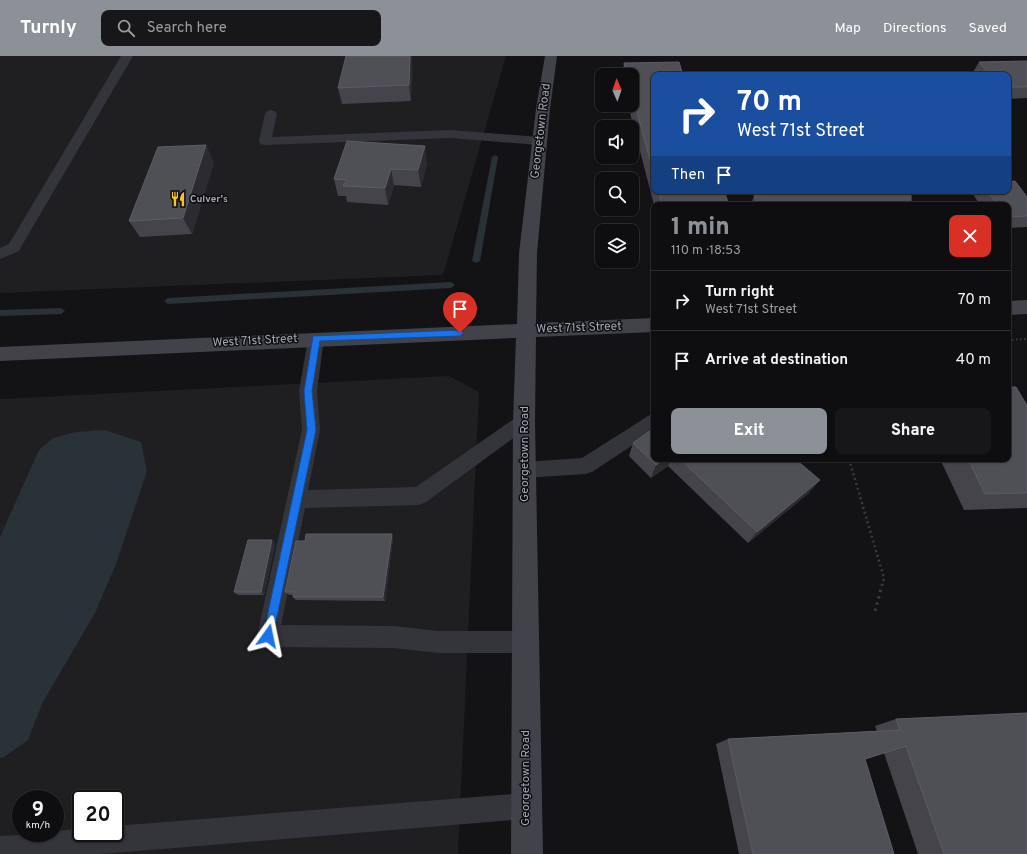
<!DOCTYPE html>
<meta charset="utf-8">
<style>
:root{--surface:#0e0e10;--page:#171719;--text:#f1f3f6;--muted:#9b9c9f;--line:#2e2e30;--accent:#8c9099}
body{margin:0;font-family:Overpass,sans-serif;background:var(--page);color:var(--text);height:100vh;display:flex;flex-direction:column;font-size:15px;white-space:nowrap}
*{box-sizing:border-box;margin:0}
p{font-size:13px;color:var(--muted)}
.icon{flex:none;width:22px;height:22px;fill:none;stroke:currentColor;stroke-width:2;stroke-linecap:round;stroke-linejoin:round}
.map{position:relative;flex:1;overflow:hidden}
.sheet{position:absolute;left:651px;top:146px;width:360px;height:260px;display:flex;flex-direction:column;background:var(--surface);border-radius:8px;box-shadow:0 1px 3px #0004,0 0 0 1px var(--line)}
.sheet>*{flex:none}
.top-card{position:absolute;left:651px;top:16px;width:360px;height:122px;border-radius:8px;box-shadow:0 1px 3px #0004,0 0 0 1px var(--line);background:#1a4fa0;color:#fff;overflow:hidden}
.needle{width:26px;rotate:358deg}
.buttons{position:absolute;left:595px;top:12px;display:grid;gap:8px}
.buttons a{display:grid;place-items:center;width:44px;height:44px;border-radius:8px;background:var(--surface);box-shadow:0 1px 3px #0004,0 0 0 1px var(--line);font-size:20px}
.speed{position:absolute;left:12px;top:734px;display:flex;gap:8px;font-size:20px;font-weight:700;text-align:center}
.speed>*{display:grid;place-content:center;width:52px;height:52px;border-radius:50%;background:var(--surface);box-shadow:0 1px 3px #0004,0 0 0 1px var(--line);line-height:1}
.speed small{font-size:10px;font-weight:400}
.speed .limit{border:2px solid #111;border-radius:6px;background:#fff;color:#111}
.pin{position:absolute;display:grid;place-items:center;width:34px;height:34px;color:#fff;margin:-41px -17px;border-radius:50% 50% 50% 0;rotate:-45deg;box-shadow:0 0 4px #0007}
.pin .icon{rotate:45deg}
.me{position:absolute;width:44px;margin:-22px;rotate:12deg;stroke-linejoin:round;filter:drop-shadow(0 0 3px #0008)}
.turn{display:flex;align-items:center;gap:14px;height:84px;padding:0 20px;font-size:18px}
.turn .icon{width:52px;height:52px;stroke-width:2.5}
.turn b{display:block;font-size:28px;line-height:34px}
.then{display:flex;align-items:center;height:38px;padding:0 20px;background:#0003;gap:8px;font-size:15px}
.round{display:grid;place-items:center;flex:none;width:42px;height:42px;border-radius:8px;background:var(--page)}
.head{display:flex;align-items:center;justify-content:space-between;height:68px;padding:0 20px}
h1{font-size:24px;font-weight:800;line-height:30px;color:var(--accent)}
.primary-button{display:flex;gap:8px;margin-top:auto;padding:8px 20px}
.primary-button a{flex:1;height:46px;border-radius:8px;background:var(--accent);color:#fff;font-size:16px;font-weight:800;line-height:46px;text-align:center}
.primary-button a+a{background:var(--page);color:var(--text)}
ul{padding:0;list-style:none}
li{display:flex;align-items:center;gap:12px;height:60px;padding:0 20px;border-top:1px solid var(--line)}
li div{flex:1}
li b{display:block;font-size:15px}
li em{font-style:normal}
header{display:flex;align-items:center;gap:24px;box-sizing:border-box;height:56px;padding:0 20px;background:var(--accent);color:#fff}
header strong{font-size:19px}
nav{display:flex;gap:22px;margin-inline-start:auto;font-size:14px}
.search{width:280px;height:36px;background:var(--page);display:flex;align-items:center;gap:10px;box-sizing:border-box;padding:0 14px;border-radius:8px;color:var(--muted);font-size:15px}
.map>svg:first-child{display:block}
.built{fill:#1f1f22;fill-rule:evenodd}
.water{fill:#293139}
.lines{fill:none;stroke-linecap:round;stroke-linejoin:round}
.stream{fill:#293139;fill-rule:evenodd}
.path-far2{stroke:#3a3c41;stroke-width:2;stroke-dasharray:1.5 2.5;stroke-linecap:butt}
.path-far1{stroke:#3a3c41;stroke-width:2.5;stroke-dasharray:2 3;stroke-linecap:butt}
.path{stroke:#3a3c41;stroke-width:3;stroke-dasharray:2.5 4;stroke-linecap:butt}
.lane{fill:#34353a;fill-rule:evenodd}
.secondary{fill:#42434a;fill-rule:evenodd}
.wall{fill:#44444a}
.shaded-wall{fill:#2c2c30}
.building{fill:#4f4f56;stroke:#5c5d65}
.route{fill:#1a73e8;stroke:#114b97}
.labels{text-anchor:middle;dominant-baseline:central;stroke-width:3;stroke-linejoin:round;paint-order:stroke}
.far-poi-label{font-size:10px;font-weight:bold;fill:#a4a8b6;stroke:#0e0e10;text-anchor:start}
.street-label{font-size:12px;fill:#a4a8b6;stroke:#0e0e10}
</style>
<header>
<strong>Turnly</strong>
<div class="search"><svg class="icon" aria-label="search" viewBox="0 0 24 24"><circle cx="10" cy="10" r="6"/><path d="M15 15l6 6"/></svg>Search here</div>
<nav><a>Map</a><a>Directions</a><a>Saved</a></nav>
</header>
<div class="map">
<svg width="1027" height="798" viewBox="0 0 1027 798">
<rect width="100%" height="100%" fill="#131315"/>
<path class="built" d="M 0,0 L 506,0 L 443,219 L 0,237 Z
M 449,320 L 479,336 L 458,798 L 0,798 L 0,343 ZM 21,743 L 55,743 L 55,777 L 21,777 ZM 81,743 L 115,743 L 115,777 L 81,777 Z"/>
<path class="water" d="M 105,374 L 141,386 L 147,415 L 116,508 L 95,557 L 43,646 L 28,684 L 4,701 L 0,702 L 0,481 L 39,394 L 53,382 L 76,376 Z"/>
<g class="lines">
<path class="stream" d="M 495,99 L 498,101 L 480,205 L 476,207 L 472,205 L 492,101 Z
M 451,226 L 455,229 L 451,232 L 168,248 L 164,245 L 168,242 Z
M 61,252 L 65,255 L 61,258 L 0,260 L 0,254 Z"/>
<path class="path-far2" d="M 1008,284 L 1027,283"/>
<path class="path-far1" d="M 849,403 L 884,522 L 882,530"/>
<path class="path" d="M 875,555 L 882,529"/>
<path class="lane" d="M 121,0 L 133,0 L 21,191 L 19,195 L 0,203 L 0,192 L 9,188 Z
M 271,54 L 275,55 L 277,58 L 272,81 L 450,74 L 540,81 L 545,82 L 546,85 L 545,88 L 540,89 L 450,82 L 265,89 L 260,88 L 259,85 L 265,58 L 267,55 Z
M 316,277 L 322,279 L 324,283 L 317,335 L 320,374 L 308,434 L 416,431 L 518,360 L 524,357 L 530,360 L 533,365 L 530,370 L 426,446 L 419,449 L 305,452 L 281,569 L 393,570 L 439,575 L 525,575 L 533,578 L 536,586 L 533,594 L 525,597 L 439,597 L 393,592 L 268,591 L 260,588 L 257,580 L 302,374 L 299,335 L 308,283 L 310,279 Z
M 654,357 L 654,375 L 592,416 L 585,418 L 525,422 L 518,420 L 515,414 L 518,408 L 525,406 L 582,402 L 648,360 Z
M 526,737 L 535,741 L 539,750 L 535,759 L 526,763 L 101,798 L 0,798 L 0,780 L 55,777 L 55,775 L 81,773 L 81,777 L 115,777 L 115,770 Z"/>
<path class="secondary" d="M 545,0 L 557,0 L 550,53 L 537,197 L 536,267 L 654,262 L 654,276 L 536,281 L 535,365 L 543,798 L 511,798 L 513,365 L 516,282 L 0,305 L 0,291 L 517,268 L 519,197 L 536,53 Z
M 1027,244 L 1027,258 L 1008,259 L 1008,245 Z"/>
</g>
<path class="wall" d="M 412,0 L 411,45 L 342,48 L 338,32 Z
M 1027,5 L 1027,42 L 1008,43 L 1008,19 L 973,19 L 972,18 L 979,6 Z
M 624,7 L 654,19 L 654,135 L 724,135 L 729,149 L 654,149 L 628,49 L 632,49 L 632,19 L 622,19 Z
M 347,85 L 427,107 L 421,131 L 394,129 L 388,149 L 347,146 L 346,140 L 338,140 L 334,123 Z
M 214,106 L 192,178 L 140,181 L 129,165 Z
M 776,135 L 815,135 L 816,137 L 911,149 L 751,149 L 754,139 L 775,138 Z
M 975,135 L 1008,135 L 1027,141 L 1027,171 L 1008,172 L 1008,149 L 980,149 L 973,138 Z
M 1026,348 L 1027,348 L 1027,452 L 964,454 L 940,403 L 1008,403 Z
M 633,387 L 654,403 L 795,403 L 809,437 L 748,487 L 668,410 L 651,422 L 629,400 Z
M 393,482 L 385,545 L 296,544 L 293,541 L 294,539 L 289,539 L 285,536 L 305,485 Z
M 275,488 L 264,539 L 238,539 L 234,536 Z
M 896,663 L 1027,798 L 918,798 L 884,697 L 865,703 L 894,798 L 739,798 L 716,688 L 728,683 L 877,675 L 875,670 Z"/>
<path class="shaded-wall" d="M 410,0 L 412,0 L 411,45 L 409,29 Z
M 206,89 L 214,106 L 192,178 L 183,162 Z
M 425,90 L 427,107 L 421,131 L 418,114 Z
M 391,113 L 394,129 L 388,149 L 385,132 Z
M 664,403 L 671,403 L 668,410 L 651,422 L 656,409 Z
M 820,424 L 809,437 L 748,487 L 757,476 Z
M 392,478 L 393,482 L 385,545 L 383,541 Z
M 272,484 L 275,488 L 264,539 L 261,536 Z"/>
<path class="building" d="M 346,0 L 410,0 L 409,29 L 338,32 Z
M 1027,5 L 1027,31 L 1008,31 L 1008,19 L 990,19 L 979,6 Z
M 679,6 L 683,19 L 654,19 L 654,119 L 632,37 L 632,19 L 627,19 L 624,7 Z
M 347,85 L 425,90 L 418,114 L 391,113 L 385,132 L 343,130 L 347,124 L 334,123 Z
M 206,89 L 183,162 L 129,165 L 158,91 Z
M 1015,125 L 1027,141 L 1027,160 L 1008,161 L 1008,149 L 998,149 L 987,135 L 1008,135 L 1008,126 Z
M 658,135 L 724,135 L 729,149 L 662,149 Z
M 780,135 L 815,135 L 816,137 L 911,136 L 911,149 L 759,149 L 754,139 L 781,138 Z
M 1008,331 L 1016,331 L 1026,348 L 1027,348 L 1027,437 L 985,438 L 968,403 L 1008,403 Z
M 654,372 L 654,403 L 664,403 L 656,409 L 633,387 Z
M 680,403 L 795,403 L 820,424 L 757,476 Z
M 306,478 L 392,478 L 383,541 L 293,541 L 294,536 L 285,536 L 296,485 L 305,485 Z
M 248,484 L 272,484 L 261,536 L 234,536 Z
M 1027,657 L 1027,798 L 944,798 L 906,690 L 865,703 L 894,798 L 753,798 L 728,683 L 900,674 L 896,663 Z"/>
<path class="route" d="M 460,274 L 464,277 L 460,280 L 320,285 L 312,335 L 316,374 L 273,580 L 272,584 L 268,585 L 264,584 L 263,580 L 307,374 L 304,335 L 313,280 Z"/>
<defs>
<symbol id="restaurant-bare" viewBox="-9 -9 18 18"><path d="M-5-6h1v4h1v-4h1v4h1v-4h1v5L-1.5 .5V6h-2V.5L-5-1ZM5-6V6H3V1.5H1.5Q1.5-4 5-6Z" fill="#fac226" stroke="#0e0e10" stroke-width="2.5" paint-order="stroke"/></symbol>
</defs>
<g fill-rule="evenodd">
<use href="#restaurant-bare" x="167" y="132" width="22" height="22"/>
</g>
<g class="labels">
<g class="far-poi-label">
<text x="190" y="143">Culver's</text>
</g>
<g class="street-label">
<text transform="translate(541 75) rotate(-83)">Georgetown Road</text>
<text transform="translate(579 272) rotate(-2)">West 71st Street</text>
<text transform="translate(255 285) rotate(-3)">West 71st Street</text>
<text transform="translate(525 398) rotate(-90)">Georgetown Road</text>
<text transform="translate(526 722) rotate(-90)">Georgetown Road</text>
</g>
</g>
</svg>
<div class="buttons">
<a><svg class="needle" viewBox="-14 -14 28 28"><path d="M0-13l5 13h-10z" fill="#e53935"/><path d="M0 13l5-13h-10z" fill="#9b9c9f"/></svg></a>
<a><svg class="icon" aria-label="sound" viewBox="0 0 24 24"><path d="M4 9h4l5-4v14l-5-4H4zM17 9q2 3 0 6"/></svg></a>
<a><svg class="icon" aria-label="search" viewBox="0 0 24 24"><circle cx="10" cy="10" r="6"/><path d="M15 15l6 6"/></svg></a>
<a><svg class="icon" aria-label="layers" viewBox="0 0 24 24"><path d="M12 4l9 5-9 5-9-5zM3 14l9 5 9-5"/></svg></a>
</div>
<div class="speed"><div>9<small>km/h</small></div><div class="limit">20</div></div>
<div class="pin" style="left:460px;top:277px;background:#d93025"><svg class="icon" aria-label="arrive" viewBox="0 0 24 24"><path d="M6 21V4h12l-3 4 3 4H6"/></svg></div>
<svg class="me" style="left:268px;top:580px" viewBox="-20 -20 40 40"><path d="M0-17L14 15 0 8-14 15z" fill="#1a73e8" stroke="#fff" stroke-width="4"/></svg>
<div class="top-card">
<div class="turn"><svg class="icon" aria-label="right" viewBox="0 0 24 24"><path d="M7 20v-9h11M14 6l5 5-5 5"/></svg><div><b>70 m</b>West 71st Street</div></div>
<div class="then">Then<svg class="icon" aria-label="arrive" viewBox="0 0 24 24"><path d="M6 21V4h12l-3 4 3 4H6"/></svg></div>
</div>
<section class="sheet">
<div class="head"><div><h1>1 min</h1><p>110 m · 18:53</p></div><a class="round" style="background:#d93025;color:#fff"><svg class="icon" aria-label="close" viewBox="0 0 24 24"><path d="M6 6l12 12M18 6L6 18"/></svg></a></div>
<ul>
<li><svg class="icon" aria-label="right" viewBox="0 0 24 24"><path d="M7 20v-9h11M14 6l5 5-5 5"/></svg><div><b>Turn right</b><p>West 71st Street</p></div><em>70 m</em></li>
<li><svg class="icon" aria-label="arrive" viewBox="0 0 24 24"><path d="M6 21V4h12l-3 4 3 4H6"/></svg><div><b>Arrive at destination</b></div><em>40 m</em></li>
</ul>
<div class="primary-button"><a>Exit</a><a>Share</a></div>
</section>
</div>
